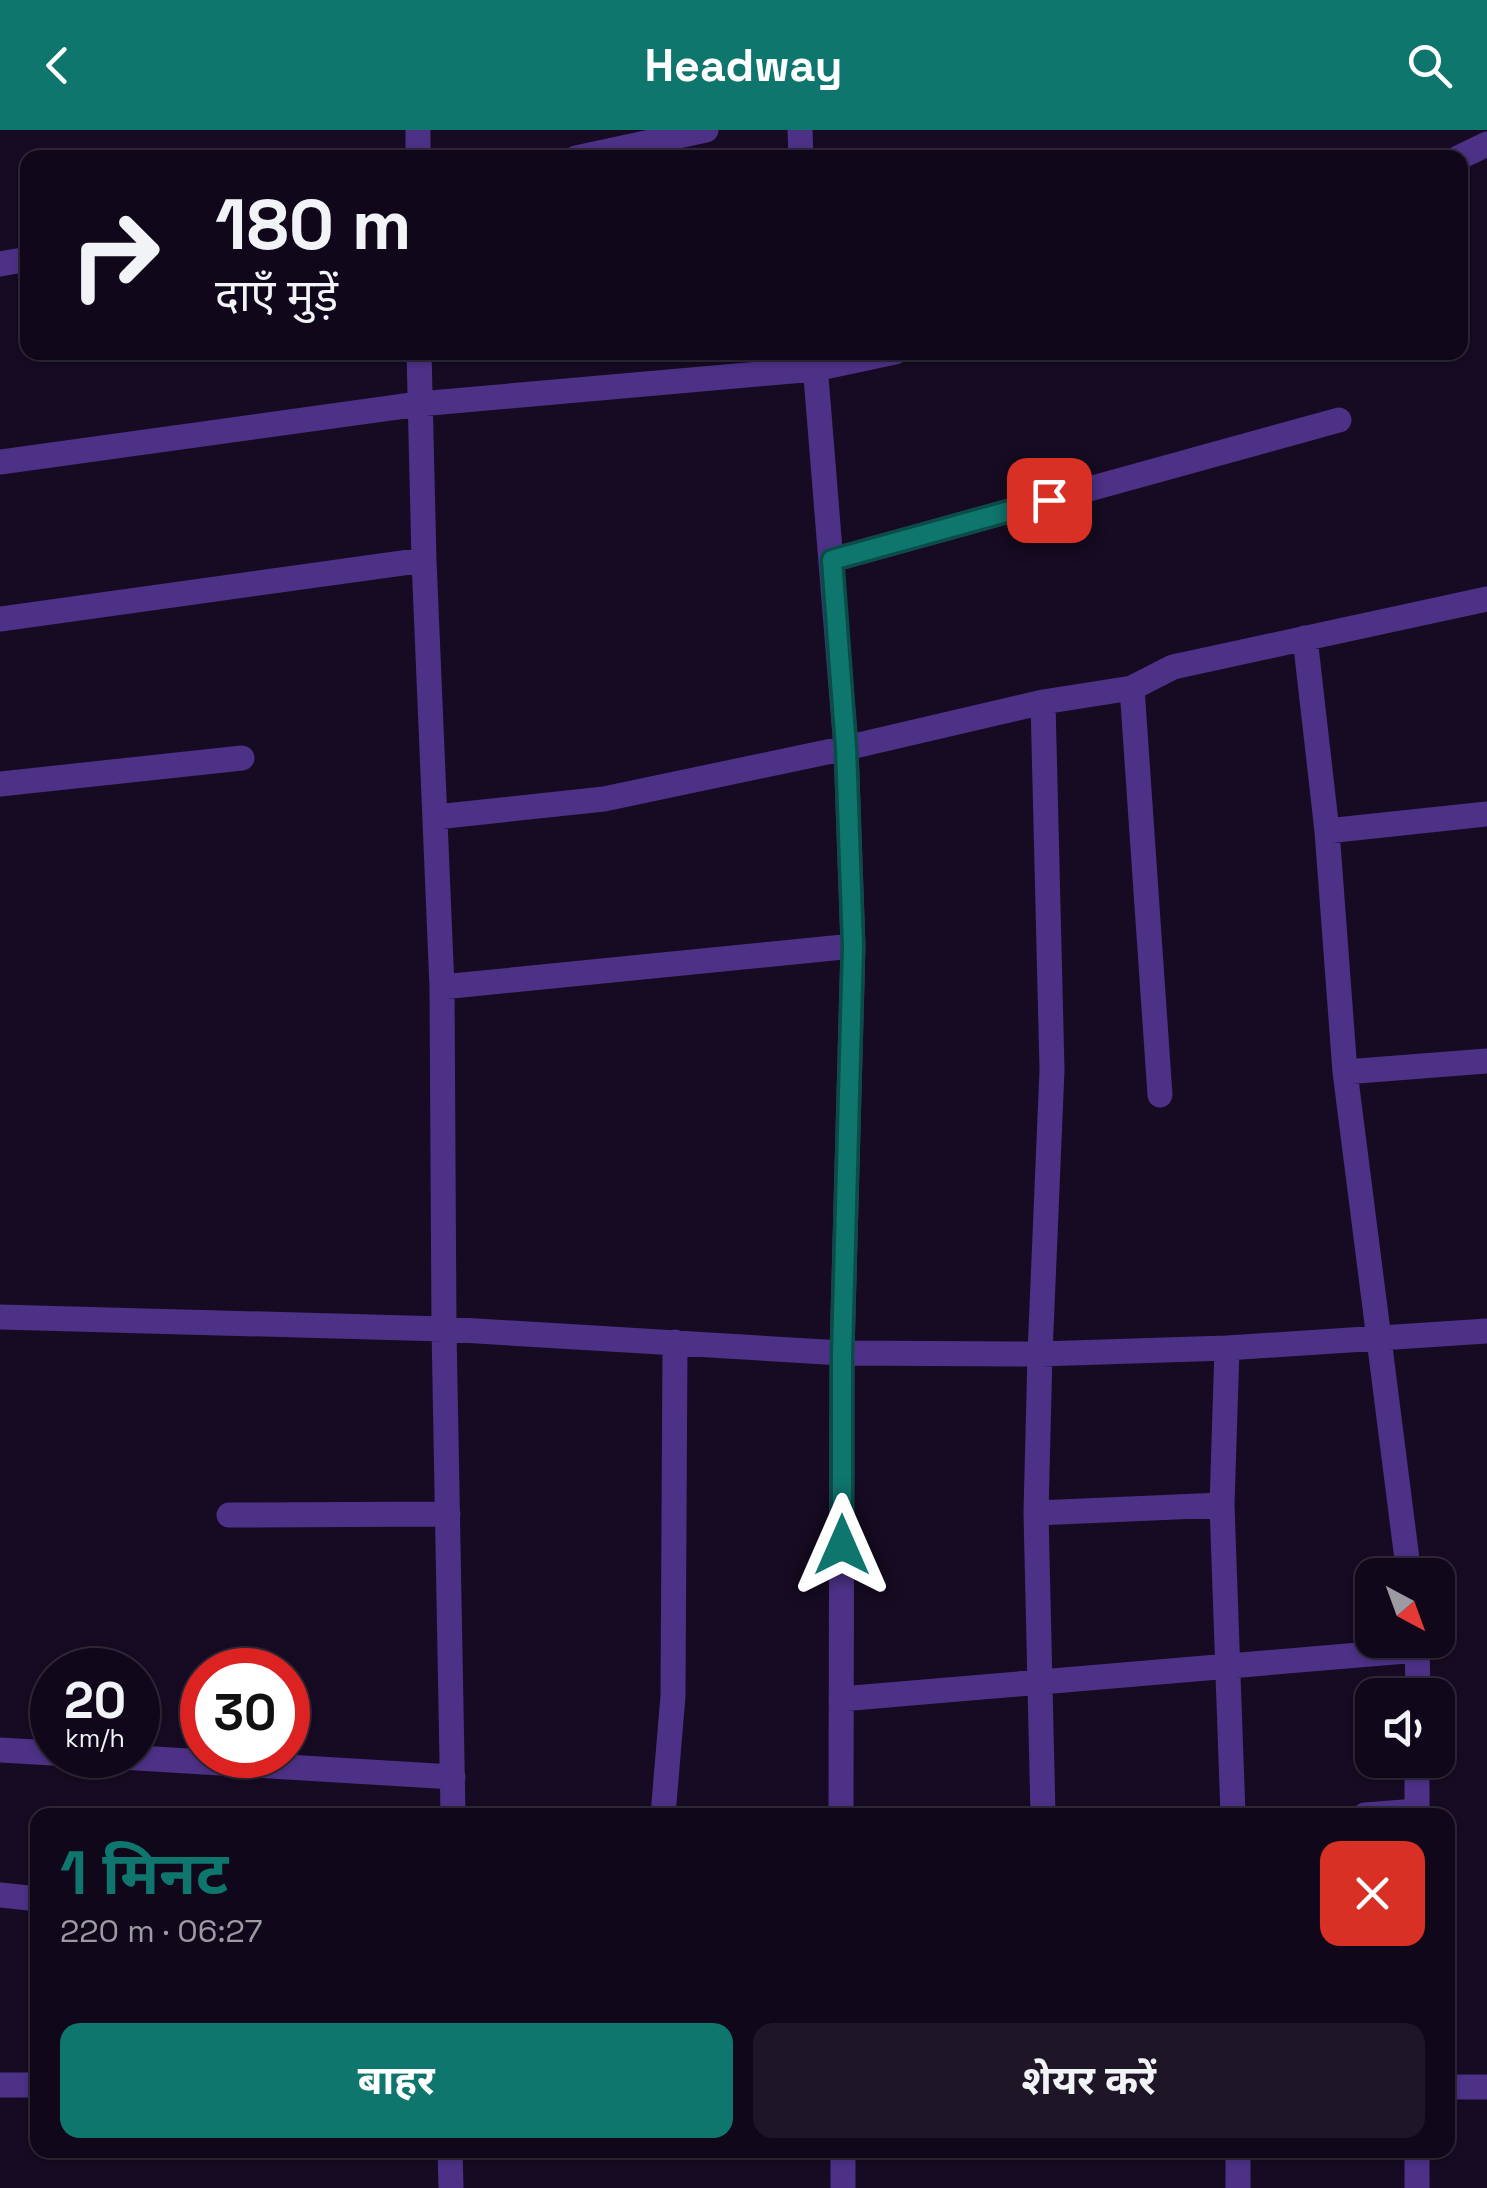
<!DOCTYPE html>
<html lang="hi">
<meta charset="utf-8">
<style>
:root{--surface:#10081a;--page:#1e1627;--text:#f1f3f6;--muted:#9c9aa2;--line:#302939;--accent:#0f766e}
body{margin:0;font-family:"Space Grotesk","Noto Sans Devanagari",sans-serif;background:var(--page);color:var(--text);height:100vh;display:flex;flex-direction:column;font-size:38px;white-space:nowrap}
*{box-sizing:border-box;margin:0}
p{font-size:32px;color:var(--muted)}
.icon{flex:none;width:55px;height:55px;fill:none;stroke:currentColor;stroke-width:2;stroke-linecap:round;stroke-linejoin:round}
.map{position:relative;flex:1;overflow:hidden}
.details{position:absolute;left:30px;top:1678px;width:1425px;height:350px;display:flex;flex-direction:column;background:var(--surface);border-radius:20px;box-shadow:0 2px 8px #0004,0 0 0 2px var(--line)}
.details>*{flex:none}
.top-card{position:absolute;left:20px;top:20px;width:1448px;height:210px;border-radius:20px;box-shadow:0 2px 8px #0004,0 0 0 2px var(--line);background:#10081a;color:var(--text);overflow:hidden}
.needle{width:65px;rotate:139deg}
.controls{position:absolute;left:1355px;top:1428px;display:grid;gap:20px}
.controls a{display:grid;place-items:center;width:100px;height:100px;border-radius:20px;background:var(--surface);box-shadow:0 2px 8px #0004,0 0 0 2px var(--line);font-size:50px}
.speed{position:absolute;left:30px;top:1518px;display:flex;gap:20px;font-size:50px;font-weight:700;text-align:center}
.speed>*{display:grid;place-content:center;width:130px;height:130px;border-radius:50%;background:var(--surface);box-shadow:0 2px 8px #0004,0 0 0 2px var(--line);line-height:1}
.speed small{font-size:25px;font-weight:400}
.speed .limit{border:15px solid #d22;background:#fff;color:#111}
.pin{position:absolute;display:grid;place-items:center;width:85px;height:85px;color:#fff;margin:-42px;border-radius:20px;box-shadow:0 5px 15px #0006}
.me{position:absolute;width:110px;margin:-55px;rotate:0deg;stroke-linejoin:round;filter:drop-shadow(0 0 8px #0008)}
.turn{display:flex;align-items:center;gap:35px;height:210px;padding:0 30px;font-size:45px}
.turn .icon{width:130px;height:130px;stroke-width:2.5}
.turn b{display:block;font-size:70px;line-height:85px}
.round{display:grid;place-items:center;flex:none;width:105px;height:105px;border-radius:20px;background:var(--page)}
.summary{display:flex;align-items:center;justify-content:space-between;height:170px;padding:0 30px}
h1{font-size:60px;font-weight:700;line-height:75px;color:var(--accent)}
.button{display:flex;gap:20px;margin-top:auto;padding:20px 30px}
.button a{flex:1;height:115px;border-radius:20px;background:var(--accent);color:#fff;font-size:40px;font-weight:700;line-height:115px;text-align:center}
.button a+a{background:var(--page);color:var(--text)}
header{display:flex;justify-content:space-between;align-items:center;height:130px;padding:0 30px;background:var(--accent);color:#fff;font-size:45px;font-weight:700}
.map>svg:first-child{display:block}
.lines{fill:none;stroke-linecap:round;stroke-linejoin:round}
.minor{stroke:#4d3187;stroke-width:25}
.route-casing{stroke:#0a4d48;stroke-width:25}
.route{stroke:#0f766e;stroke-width:18}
</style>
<header><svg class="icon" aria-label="back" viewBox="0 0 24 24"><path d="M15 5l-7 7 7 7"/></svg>Headway<svg class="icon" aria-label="search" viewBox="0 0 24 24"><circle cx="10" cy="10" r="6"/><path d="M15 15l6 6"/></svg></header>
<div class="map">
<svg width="1487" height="2058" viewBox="0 0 1487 2058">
<rect width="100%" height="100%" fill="#160b22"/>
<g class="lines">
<path class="minor" d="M 418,0 L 418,28
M 800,0 L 801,28
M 576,28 L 706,0
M 1458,28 L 1487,14
M 0,134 L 28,129
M 419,222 L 424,430 L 442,857 L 444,1199 L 453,1685
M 814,222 L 846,618 L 853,816 L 842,1223 L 841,1685
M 0,332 L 419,274 L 815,239 L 895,222
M 832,430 L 1339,290
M 0,489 L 424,430
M 1305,508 L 1327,701 L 1345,942 L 1409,1445
M 1132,558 L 1160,965
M 1043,572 L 1052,940 L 1040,1224 L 1036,1383 L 1043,1685
M 0,654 L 242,628
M 436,687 L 604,669 L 846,618 L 1043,572 L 1132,558 L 1173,537 L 1487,469
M 1327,701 L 1487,684
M 442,857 L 853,816
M 1345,942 L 1487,931
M 0,1187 L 444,1199 L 842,1223 L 1040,1224 L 1227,1218 L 1487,1201
M 1227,1218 L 1222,1375 L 1233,1685
M 1036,1383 L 1222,1375
M 229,1385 L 448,1384
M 1417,1510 L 1418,1565
M 841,1569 L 1418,1520
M 0,1620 L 52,1623
M 88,1625 L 453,1647
M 663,1685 L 673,1566 L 675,1212
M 1365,1685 L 1417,1681
M 1417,1685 L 1417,1630
M 0,1765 L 38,1769
M 0,1955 L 38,1955
M 1448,1957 L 1487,1957
M 450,2020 L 451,2058
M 843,2020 L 843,2058
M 1238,2020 L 1238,2058
M 1417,2058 L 1417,2020"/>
</g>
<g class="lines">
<defs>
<path id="route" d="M 842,1415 L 842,1223 L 853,816 L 846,618 L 832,430 L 1049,370"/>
</defs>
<use href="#route" class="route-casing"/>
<use href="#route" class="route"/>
</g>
</svg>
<div class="controls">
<a><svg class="needle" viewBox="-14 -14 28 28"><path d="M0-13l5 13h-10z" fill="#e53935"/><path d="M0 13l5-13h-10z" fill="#9c9aa2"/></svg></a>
<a><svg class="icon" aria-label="sound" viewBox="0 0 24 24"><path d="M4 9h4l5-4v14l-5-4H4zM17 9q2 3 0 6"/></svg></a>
</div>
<div class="speed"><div>20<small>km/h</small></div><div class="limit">30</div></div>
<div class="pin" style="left:1049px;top:370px;background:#d93025"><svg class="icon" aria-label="arrive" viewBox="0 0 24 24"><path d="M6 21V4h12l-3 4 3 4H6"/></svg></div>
<svg class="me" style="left:842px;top:1415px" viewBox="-20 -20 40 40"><path d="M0-17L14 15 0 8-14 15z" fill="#0f766e" stroke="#fff" stroke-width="4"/></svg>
<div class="top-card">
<div class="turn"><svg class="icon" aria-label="right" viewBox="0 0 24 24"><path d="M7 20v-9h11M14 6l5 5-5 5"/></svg><div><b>180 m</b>दाएँ मुड़ें</div></div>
</div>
<section class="details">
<div class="summary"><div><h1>1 मिनट</h1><p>220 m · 06:27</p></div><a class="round" style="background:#d93025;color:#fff"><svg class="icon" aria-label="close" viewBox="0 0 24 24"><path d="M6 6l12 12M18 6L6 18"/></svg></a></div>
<div class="button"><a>बाहर</a><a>शेयर करें</a></div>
</section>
</div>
